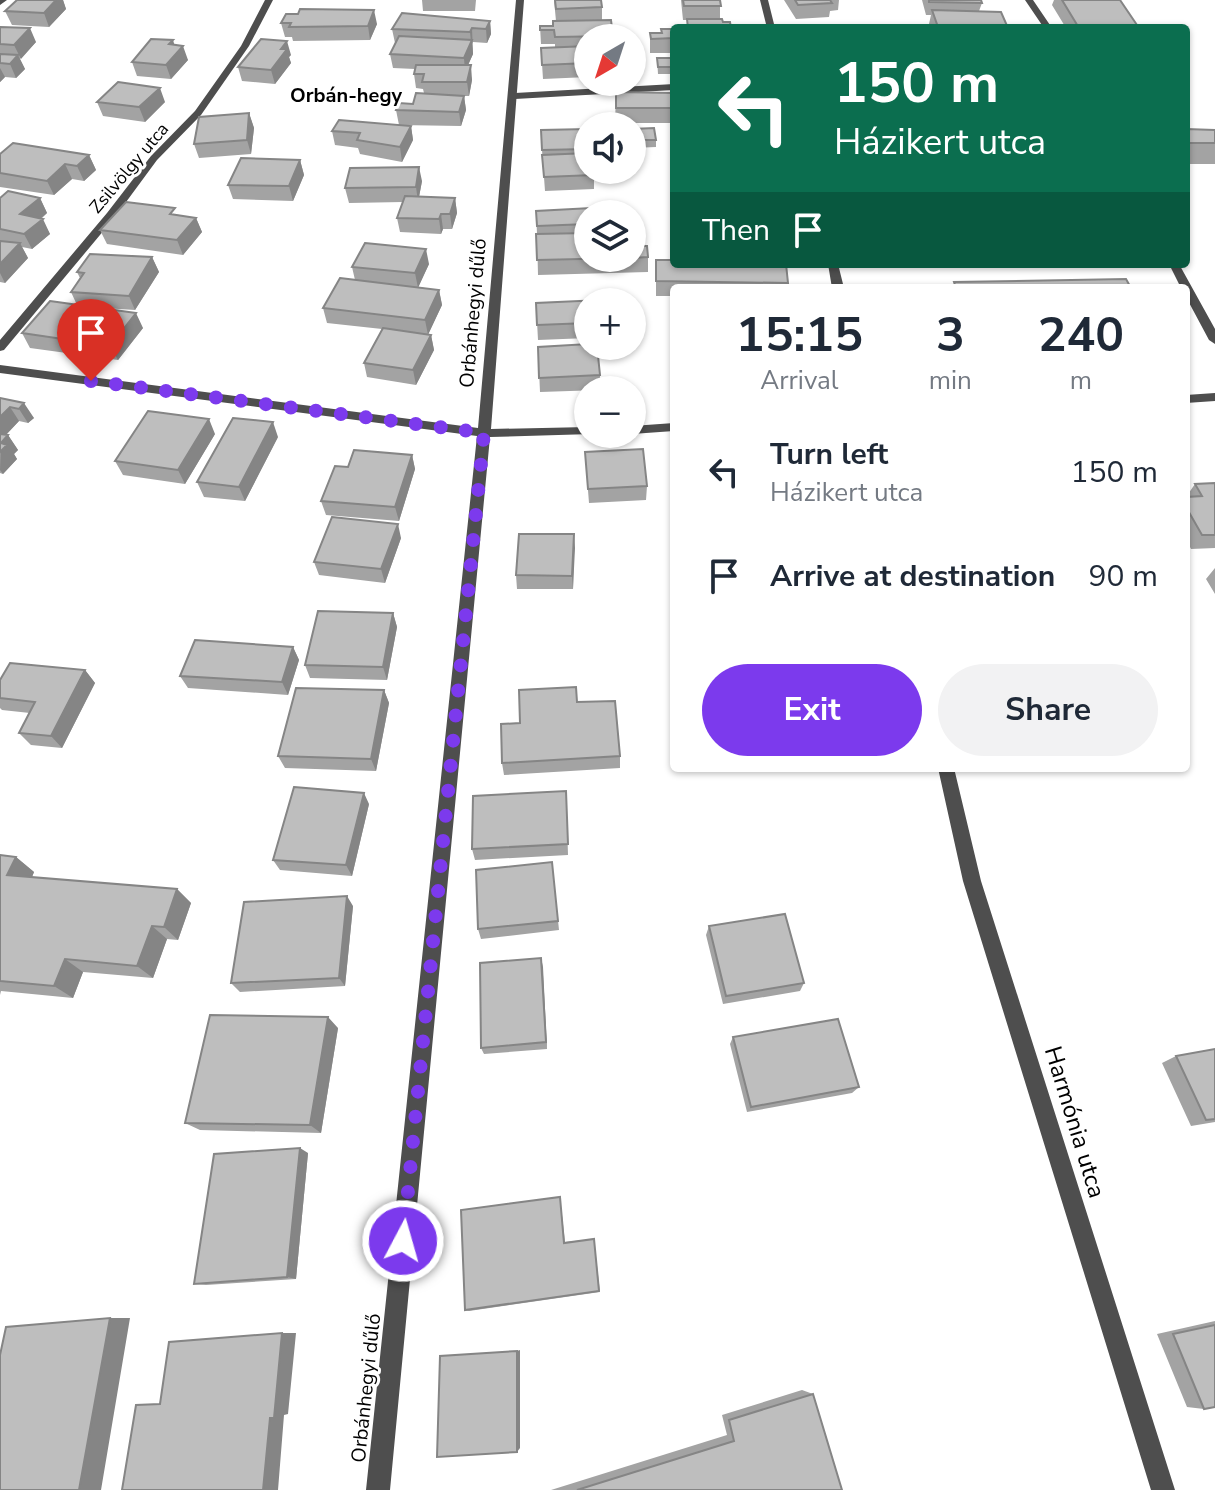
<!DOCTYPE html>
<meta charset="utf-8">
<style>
:root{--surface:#fff;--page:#f2f2f3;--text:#1f2937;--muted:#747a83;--accent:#7c3aed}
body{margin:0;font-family:"Nunito Sans",sans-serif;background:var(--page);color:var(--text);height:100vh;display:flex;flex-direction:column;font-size:30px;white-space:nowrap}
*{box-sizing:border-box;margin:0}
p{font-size:26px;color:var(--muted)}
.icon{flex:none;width:44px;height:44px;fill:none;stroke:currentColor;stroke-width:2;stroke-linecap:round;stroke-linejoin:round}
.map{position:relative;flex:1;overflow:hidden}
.panel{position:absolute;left:670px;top:284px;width:520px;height:488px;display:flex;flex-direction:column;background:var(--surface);border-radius:8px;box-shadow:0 2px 6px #0004}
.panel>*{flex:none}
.guide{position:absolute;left:670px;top:24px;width:520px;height:244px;border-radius:8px;box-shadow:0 2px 6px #0004;background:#0b6e4f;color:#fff;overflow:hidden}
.needle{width:52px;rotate:219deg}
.buttons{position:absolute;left:574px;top:24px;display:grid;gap:16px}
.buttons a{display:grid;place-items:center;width:72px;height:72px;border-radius:50%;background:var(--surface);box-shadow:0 2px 6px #0004;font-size:40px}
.pin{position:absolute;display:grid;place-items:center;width:68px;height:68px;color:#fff;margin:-82px -34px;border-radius:50% 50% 50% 0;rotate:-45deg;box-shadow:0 0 8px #0007}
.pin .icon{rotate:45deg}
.me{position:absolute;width:88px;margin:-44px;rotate:6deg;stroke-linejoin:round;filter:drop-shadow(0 0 6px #0008)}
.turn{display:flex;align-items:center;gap:28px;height:168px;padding:0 32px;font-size:36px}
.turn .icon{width:104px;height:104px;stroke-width:2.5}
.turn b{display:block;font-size:56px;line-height:68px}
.then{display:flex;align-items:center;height:76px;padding:0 32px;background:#0003;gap:16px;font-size:30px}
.eta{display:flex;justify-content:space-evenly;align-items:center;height:136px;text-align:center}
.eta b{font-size:48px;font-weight:700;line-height:56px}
.action{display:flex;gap:16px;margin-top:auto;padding:16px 32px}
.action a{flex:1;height:92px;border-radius:48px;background:var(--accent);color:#fff;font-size:32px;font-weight:700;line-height:92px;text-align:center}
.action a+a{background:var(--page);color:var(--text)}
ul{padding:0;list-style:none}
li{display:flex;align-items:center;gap:24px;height:104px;padding:0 32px}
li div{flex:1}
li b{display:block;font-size:30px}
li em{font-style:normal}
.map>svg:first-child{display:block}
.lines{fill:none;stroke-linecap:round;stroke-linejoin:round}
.lane{fill:#4e4e4e;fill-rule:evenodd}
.street{fill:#4e4e4e;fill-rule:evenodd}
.wall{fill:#a3a3a3}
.shaded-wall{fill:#858585}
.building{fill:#bebebe;stroke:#858585;stroke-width:2}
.route{stroke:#7c3aed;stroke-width:14;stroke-dasharray:0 25.2}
.labels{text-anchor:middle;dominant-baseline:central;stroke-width:6;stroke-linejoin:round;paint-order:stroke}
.far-street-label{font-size:18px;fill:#000;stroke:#fff}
.far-quarter-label{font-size:20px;font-weight:bold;fill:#000;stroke:#fff}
.street-label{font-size:20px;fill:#000;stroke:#fff}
.near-street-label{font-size:24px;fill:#000;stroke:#fff}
</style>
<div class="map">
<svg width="1215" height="1490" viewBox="0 0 1215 1490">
<rect width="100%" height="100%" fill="#fff"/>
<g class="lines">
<path class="lane" d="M 674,84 L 674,90 L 515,99 L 510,96 L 515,93 Z"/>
<path class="street" d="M 0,0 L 7,0 L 0,5 Z
M 265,0 L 273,0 L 249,46 L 201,115 L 157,160 L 115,217 L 4,350 L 0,351 L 0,340 L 107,213 L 151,156 L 195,111 L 241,46 Z
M 516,0 L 524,0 L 491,429 L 588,427 L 588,434 L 592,434 L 490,437 L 390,1490 L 366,1490 L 477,436 L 0,373 L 0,365 L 478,428 Z
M 760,0 L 768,0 L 775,28 L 767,28 Z
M 1025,0 L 1033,0 L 1052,28 L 1044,28 Z
M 828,264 L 838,264 L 844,288 L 832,288 Z
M 1169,264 L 1179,264 L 1215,329 L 1215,344 L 1209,340 L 1186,297 L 1186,288 L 1181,288 Z
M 1215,393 L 1215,401 L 1186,403 L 1186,395 Z
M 674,423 L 674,431 L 632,434 L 631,434 L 632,426 Z
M 938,768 L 954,768 L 981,881 L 1175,1490 L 1151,1490 L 963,881 Z"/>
</g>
<path class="wall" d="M 17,0 L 63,0 L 66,9 L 49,27 L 12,25 L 5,11 Z
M 422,0 L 476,0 L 475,11 L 423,11 Z
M 554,0 L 602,7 L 602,20 L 611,20 L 613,38 L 588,38 L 588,77 L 543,79 L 541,48 L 555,48 L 555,44 L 541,44 L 540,26 L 553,26 L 556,21 Z
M 681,0 L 720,0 L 720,19 L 731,28 L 687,28 L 687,20 L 683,20 Z
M 784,0 L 839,0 L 838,10 L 830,11 L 829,17 L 796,19 Z
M 922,0 L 981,0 L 982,3 L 979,11 L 1008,28 L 930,28 L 929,24 L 931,15 L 926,15 Z
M 1054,0 L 1120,0 L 1139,28 L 1066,28 L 1052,5 Z
M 298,14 L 377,24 L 370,40 L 293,41 L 292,37 L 285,37 L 281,23 Z
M 490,21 L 491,34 L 487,43 L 473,42 L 472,44 L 473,54 L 468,65 L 472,80 L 469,96 L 464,96 L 466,110 L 461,126 L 399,125 L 396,110 L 413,104 L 424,93 L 423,89 L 416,88 L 414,74 L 415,69 L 393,68 L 390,54 L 396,43 L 395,43 L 392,29 Z
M 0,27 L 36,42 L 20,59 L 25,69 L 16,78 L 5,77 L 0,82 Z
M 674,29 L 674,53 L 650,53 L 650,33 L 661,33 Z
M 174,45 L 188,60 L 171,79 L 137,76 L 132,62 Z
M 291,55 L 289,57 L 291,63 L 275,84 L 242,81 L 238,67 Z
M 657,58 L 674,58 L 674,74 L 658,74 Z
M 616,92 L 674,93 L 674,123 L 615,123 Z
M 97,102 L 165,102 L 145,122 L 103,116 Z
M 249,113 L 254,128 L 251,154 L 199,158 L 194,144 Z
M 411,126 L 413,140 L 402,162 L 360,154 L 358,148 L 335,145 L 332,131 Z
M 588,129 L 588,170 L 594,175 L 594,189 L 545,191 L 542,150 Z
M 632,129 L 656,140 L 656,147 L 632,148 Z
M 1186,129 L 1215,130 L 1215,164 L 1186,164 Z
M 0,154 L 89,155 L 96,170 L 84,181 L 72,179 L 54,195 L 0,187 Z
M 300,160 L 304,175 L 293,201 L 233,199 L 228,185 Z
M 422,181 L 419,197 L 455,198 L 457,213 L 452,229 L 443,229 L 441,234 L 400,232 L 397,218 L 403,202 L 349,203 L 345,188 Z
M 0,198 L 40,198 L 47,213 L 41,219 L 50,234 L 32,249 L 22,247 L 28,258 L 5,283 L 0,282 Z
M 536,211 L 588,214 L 588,258 L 648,257 L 648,272 L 538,275 L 537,234 Z
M 177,215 L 196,218 L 202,232 L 183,255 L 107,244 L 100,230 Z
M 152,257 L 159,272 L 135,310 L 103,308 L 143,328 L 118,360 L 30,348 L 22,333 L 77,305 L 71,292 L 80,278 L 77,272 Z
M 656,260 L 788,283 L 787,288 L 674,288 L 674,296 L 656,296 Z
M 429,264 L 418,287 L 439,290 L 442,305 L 428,334 L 431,335 L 434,350 L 416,385 L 367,377 L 364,363 L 382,329 L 327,323 L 323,308 L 355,280 L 352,267 Z
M 588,302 L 588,338 L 538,340 L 536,303 Z
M 538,347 L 600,375 L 600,390 L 540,392 Z
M 0,398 L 34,418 L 28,423 L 19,421 L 6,435 L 8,435 L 18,450 L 14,454 L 17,459 L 3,474 L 0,473 Z
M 215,434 L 185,484 L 123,475 L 115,461 Z
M 278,437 L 245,501 L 204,497 L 197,482 Z
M 585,452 L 647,486 L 646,500 L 589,503 Z
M 412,455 L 415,469 L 399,521 L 326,515 L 321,501 L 348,467 Z
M 1215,483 L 1215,548 L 1191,549 L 1186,539 L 1186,497 L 1195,484 Z
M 574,534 L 573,589 L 517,589 L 516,575 Z
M 401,538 L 385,583 L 319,575 L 314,562 Z
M 1215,568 L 1215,594 L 1206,579 Z
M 393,613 L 397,627 L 387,680 L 310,678 L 305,665 Z
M 293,647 L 299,660 L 288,695 L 188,688 L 180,676 Z
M 85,670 L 95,683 L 62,748 L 31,745 L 19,733 L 30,713 L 2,710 L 0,708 L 0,680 Z
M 384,690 L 389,703 L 376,771 L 285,768 L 278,756 Z
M 577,702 L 620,756 L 620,768 L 504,775 L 502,763 L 520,723 Z
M 566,791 L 568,855 L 475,860 L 472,849 Z
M 369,804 L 352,876 L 280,870 L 273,860 Z
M 0,855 L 16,857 L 34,872 L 32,877 L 177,889 L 191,903 L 178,940 L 167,939 L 153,978 L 83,972 L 73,998 L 1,991 L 0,995 Z
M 552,862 L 559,930 L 481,939 L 478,929 Z
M 353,906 L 345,986 L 240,992 L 231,983 Z
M 709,926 L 804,983 L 800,991 L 723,1004 L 706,935 Z
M 541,958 L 547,1049 L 484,1054 L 481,1048 Z
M 338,1028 L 321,1133 L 200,1130 L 185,1123 Z
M 733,1037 L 859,1087 L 852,1093 L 747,1112 L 730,1044 Z
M 1215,1049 L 1215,1122 L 1191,1126 L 1162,1063 L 1176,1056 Z
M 308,1153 L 296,1279 L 206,1285 L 194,1284 Z
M 560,1197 L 565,1242 L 594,1239 L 600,1292 L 469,1311 L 465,1310 Z
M 1215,1321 L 1215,1407 L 1204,1409 L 1187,1407 L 1157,1334 Z
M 802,1390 L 813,1394 L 842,1490 L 551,1490 L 727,1435 L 722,1415 Z"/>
<path class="shaded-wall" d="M 56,0 L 63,0 L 66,9 L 49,27 L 44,13 Z
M 374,10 L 377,24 L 370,40 L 368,26 Z
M 490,21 L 491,34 L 487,43 L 486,29 Z
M 30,28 L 36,42 L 21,59 L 14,45 Z
M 472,28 L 473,54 L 465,72 L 464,58 L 471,42 L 470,32 Z
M 173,40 L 177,53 L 183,46 L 188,60 L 171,79 L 166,65 L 169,44 Z
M 287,41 L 291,55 L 289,57 L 291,63 L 275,84 L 271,70 L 281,49 Z
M 18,55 L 25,69 L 16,78 L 10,64 Z
M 471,65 L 472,80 L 469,96 L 467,82 Z
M 0,68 L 5,77 L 0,82 Z
M 160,88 L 165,102 L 145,122 L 139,107 Z
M 464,96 L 466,110 L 461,126 L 459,112 Z
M 249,113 L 254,128 L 251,154 L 247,140 Z
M 411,126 L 413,140 L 402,162 L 400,147 Z
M 89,155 L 96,170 L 84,181 L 77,166 Z
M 300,160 L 304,175 L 293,201 L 289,186 Z
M 65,164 L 72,179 L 54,195 L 47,181 Z
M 419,167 L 422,181 L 418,202 L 416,187 Z
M 40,198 L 47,213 L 28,229 L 20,214 Z
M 455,198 L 457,213 L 452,229 L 450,214 Z
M 441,214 L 443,229 L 441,234 L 439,219 Z
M 196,218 L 202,232 L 183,255 L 177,240 Z
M 43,219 L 50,234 L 32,249 L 24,234 Z
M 20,243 L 28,258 L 5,283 L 0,273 L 0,264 Z
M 426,249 L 429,264 L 418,288 L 415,273 Z
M 152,257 L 159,272 L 135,310 L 129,296 Z
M 439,290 L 442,305 L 428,335 L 425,320 Z
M 136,313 L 143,328 L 118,360 L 110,346 Z
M 431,335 L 434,350 L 416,385 L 413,370 Z
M 24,403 L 34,418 L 28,423 L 19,409 Z
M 10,407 L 19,421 L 0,441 L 0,417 Z
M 209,419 L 215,434 L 185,484 L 178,470 Z
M 273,422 L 278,437 L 245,501 L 239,487 Z
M 8,435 L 18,450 L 14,454 L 17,459 L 3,474 L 0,470 L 1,443 Z
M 412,455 L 415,469 L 399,521 L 395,507 Z
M 398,524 L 401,538 L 385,583 L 381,569 Z
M 574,534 L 575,548 L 573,589 L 572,576 Z
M 393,613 L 397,627 L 387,680 L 383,667 Z
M 293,647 L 299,660 L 288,695 L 282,682 Z
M 85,670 L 95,683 L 62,748 L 51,736 Z
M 384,690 L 389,703 L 376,771 L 371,759 Z
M 364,793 L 369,804 L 352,876 L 346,865 Z
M 16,857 L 34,872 L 27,889 L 7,875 Z
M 177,889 L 191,903 L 178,940 L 164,927 Z
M 347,896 L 353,906 L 345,986 L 339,978 Z
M 152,926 L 167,939 L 153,978 L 137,966 Z
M 541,958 L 543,967 L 547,1049 L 546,1042 Z
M 65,959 L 83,972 L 73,998 L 54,986 Z
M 328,1017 L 338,1028 L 321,1133 L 310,1125 Z
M 300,1148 L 308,1153 L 296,1279 L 287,1277 Z
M 110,1318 L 130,1318 L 101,1490 L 79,1490 Z
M 282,1333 L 296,1333 L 288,1414 L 284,1415 L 278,1490 L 263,1490 L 270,1418 Z
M 520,1350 L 520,1448 L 517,1452 L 517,1351 Z"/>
<path class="building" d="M 17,0 L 56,0 L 44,13 L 5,11 Z
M 555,0 L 601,0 L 602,7 L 556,9 Z
M 683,0 L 720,0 L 721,6 L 684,6 Z
M 795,0 L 830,0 L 832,3 L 798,5 Z
M 929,0 L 981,0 L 982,3 L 929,2 Z
M 1062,0 L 1120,0 L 1139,28 L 1079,28 Z
M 300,9 L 374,10 L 368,26 L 289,27 L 291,23 L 281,23 L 286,14 L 298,14 Z
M 932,10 L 1001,12 L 1008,28 L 938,27 Z
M 402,13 L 490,21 L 486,29 L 472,28 L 470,32 L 392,29 Z
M 687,19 L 722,19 L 723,22 L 730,22 L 731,28 L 688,28 Z
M 611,20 L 613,36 L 555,37 L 554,30 L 540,30 L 540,26 L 553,26 L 553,21 Z
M 0,27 L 30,28 L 14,45 L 0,44 Z
M 661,29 L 674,29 L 674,38 L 651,39 L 650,33 L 662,33 Z
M 399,36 L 472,40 L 464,58 L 390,54 Z
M 151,39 L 173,40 L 169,44 L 183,46 L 166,65 L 132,62 Z
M 261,39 L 287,41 L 281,49 L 287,49 L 271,70 L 238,67 Z
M 588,46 L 588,63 L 542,65 L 541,48 Z
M 0,54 L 18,55 L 10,64 L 0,63 Z
M 657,58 L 674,58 L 674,67 L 658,67 Z
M 416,65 L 471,65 L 467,82 L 422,82 L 424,74 L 414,74 Z
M 118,82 L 160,88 L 139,107 L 97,102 Z
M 616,92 L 674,93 L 674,108 L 616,108 Z
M 416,93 L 464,96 L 459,112 L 396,110 L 399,103 L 413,104 Z
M 249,113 L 247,140 L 194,144 L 199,117 Z
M 339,120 L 411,126 L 400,147 L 357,140 L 360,133 L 332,131 Z
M 654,128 L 656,140 L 632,140 L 632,129 Z
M 588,129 L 588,149 L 542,150 L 541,130 Z
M 1186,129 L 1215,130 L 1215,143 L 1186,143 Z
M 13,143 L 89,155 L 77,166 L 65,164 L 47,181 L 0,173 L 0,154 Z
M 588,153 L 588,170 L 593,170 L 594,175 L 544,177 L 542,155 Z
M 241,158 L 300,160 L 289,186 L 228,185 Z
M 419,167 L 416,187 L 345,188 L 350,168 Z
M 8,191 L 40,198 L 20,214 L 43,219 L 24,234 L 0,229 L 0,198 Z
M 405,196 L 455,198 L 450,214 L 441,214 L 439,219 L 397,218 Z
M 126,202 L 175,208 L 170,214 L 196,218 L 177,240 L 100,230 Z
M 591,208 L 592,214 L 588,214 L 588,224 L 537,226 L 536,211 Z
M 588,233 L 588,258 L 626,258 L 537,260 L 536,234 Z
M 0,241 L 20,243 L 0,264 Z
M 365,243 L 426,249 L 415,273 L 352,267 Z
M 632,246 L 647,246 L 648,257 L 632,258 Z
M 90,254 L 152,257 L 129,296 L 71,292 L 84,273 L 77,272 Z
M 656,260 L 674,260 L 674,264 L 786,264 L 788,283 L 656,281 Z
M 340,278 L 439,290 L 425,320 L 323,308 Z
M 1126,279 L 1131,288 L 956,288 L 954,282 Z
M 601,300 L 601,302 L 588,302 L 588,323 L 537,325 L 536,303 Z
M 50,301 L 136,313 L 110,346 L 22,333 Z
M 383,328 L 431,335 L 413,370 L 364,363 Z
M 588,344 L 588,346 L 597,346 L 600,375 L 539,378 L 538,347 Z
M 0,398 L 24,403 L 19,409 L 10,407 L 0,417 Z
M 148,411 L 209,419 L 178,470 L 115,461 Z
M 233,418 L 273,422 L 239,487 L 197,482 Z
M 0,434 L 8,435 L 1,443 L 7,445 L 0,452 Z
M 643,449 L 647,486 L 588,489 L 585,452 Z
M 354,450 L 412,455 L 395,507 L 321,501 L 335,466 L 348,467 Z
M 1215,483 L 1215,535 L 1202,535 L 1186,507 L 1186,497 L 1202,496 L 1195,484 Z
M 332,517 L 398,524 L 381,569 L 314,562 Z
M 519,534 L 574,534 L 572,576 L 516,575 Z
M 318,611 L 393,613 L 383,667 L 305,665 Z
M 195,640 L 293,647 L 282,682 L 180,676 Z
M 10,663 L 85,670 L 51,736 L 19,733 L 35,702 L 0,698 L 0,680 Z
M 576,687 L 577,702 L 615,701 L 620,756 L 502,763 L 501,724 L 520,723 L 519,690 Z
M 296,688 L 384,690 L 371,759 L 278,756 Z
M 294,787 L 364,793 L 346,865 L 273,860 Z
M 566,791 L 568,844 L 472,849 L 473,796 Z
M 0,855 L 16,857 L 7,875 L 177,889 L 164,927 L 152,926 L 137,966 L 65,959 L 54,986 L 0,981 Z
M 552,862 L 558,921 L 478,929 L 476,870 Z
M 347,896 L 339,978 L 231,983 L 244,902 Z
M 785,914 L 804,983 L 726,996 L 709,926 Z
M 541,958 L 546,1042 L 481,1048 L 480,963 Z
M 210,1015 L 328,1017 L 310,1125 L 185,1123 Z
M 838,1019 L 859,1087 L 751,1107 L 733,1037 Z
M 1215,1049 L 1215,1119 L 1206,1120 L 1176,1056 Z
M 300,1148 L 287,1277 L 194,1284 L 214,1154 Z
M 560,1197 L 564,1243 L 594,1239 L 599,1291 L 465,1310 L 461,1210 Z
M 110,1318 L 79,1490 L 0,1490 L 0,1355 L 6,1327 Z
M 1215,1325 L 1215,1407 L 1204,1409 L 1173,1334 Z
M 282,1333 L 274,1418 L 270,1418 L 263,1490 L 122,1490 L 136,1405 L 160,1404 L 169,1342 Z
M 517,1351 L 517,1452 L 437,1457 L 440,1356 Z
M 813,1394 L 842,1490 L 577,1490 L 734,1441 L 729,1420 Z"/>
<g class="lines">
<path class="route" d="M 91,381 L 484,433 L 403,1241"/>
</g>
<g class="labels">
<g class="far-street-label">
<text transform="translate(129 168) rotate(-50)">Zsilvölgy utca</text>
</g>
<g class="far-quarter-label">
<text x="346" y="95">Orbán-hegy</text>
</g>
<g class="street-label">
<text transform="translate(473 313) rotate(-85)">Orbánhegyi dűlő</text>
<text transform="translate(366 1388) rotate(-84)">Orbánhegyi dűlő</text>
</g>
<g class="near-street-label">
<text transform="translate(1075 1122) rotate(73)">Harmónia utca</text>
</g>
</g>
</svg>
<div class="buttons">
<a><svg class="needle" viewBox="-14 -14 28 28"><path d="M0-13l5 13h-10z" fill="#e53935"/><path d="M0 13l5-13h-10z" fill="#747a83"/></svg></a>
<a><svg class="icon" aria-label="sound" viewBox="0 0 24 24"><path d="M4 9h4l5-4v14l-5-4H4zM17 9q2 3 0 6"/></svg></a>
<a><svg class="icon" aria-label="layers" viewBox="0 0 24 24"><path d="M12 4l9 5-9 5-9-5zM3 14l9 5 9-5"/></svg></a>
<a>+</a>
<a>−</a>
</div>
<div class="pin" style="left:91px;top:381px;background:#d93025"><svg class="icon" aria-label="arrive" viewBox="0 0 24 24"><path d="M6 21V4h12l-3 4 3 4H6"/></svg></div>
<svg class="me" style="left:403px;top:1241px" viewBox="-20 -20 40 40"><circle r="17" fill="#7c3aed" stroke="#fff" stroke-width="3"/><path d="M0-11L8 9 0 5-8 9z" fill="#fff"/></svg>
<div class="guide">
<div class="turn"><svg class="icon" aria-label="left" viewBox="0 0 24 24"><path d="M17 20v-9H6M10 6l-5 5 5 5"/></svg><div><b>150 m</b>Házikert utca</div></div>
<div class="then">Then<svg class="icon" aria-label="arrive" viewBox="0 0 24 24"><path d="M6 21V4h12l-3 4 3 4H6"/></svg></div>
</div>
<section class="panel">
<div class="eta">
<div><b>15:15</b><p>Arrival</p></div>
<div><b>3</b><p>min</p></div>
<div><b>240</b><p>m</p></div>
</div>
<ul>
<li><svg class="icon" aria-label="left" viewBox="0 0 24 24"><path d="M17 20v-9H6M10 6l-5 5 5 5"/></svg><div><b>Turn left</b><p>Házikert utca</p></div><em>150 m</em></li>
<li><svg class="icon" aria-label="arrive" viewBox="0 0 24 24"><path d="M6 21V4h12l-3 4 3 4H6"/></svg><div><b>Arrive at destination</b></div><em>90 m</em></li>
</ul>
<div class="action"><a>Exit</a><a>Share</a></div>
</section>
</div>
